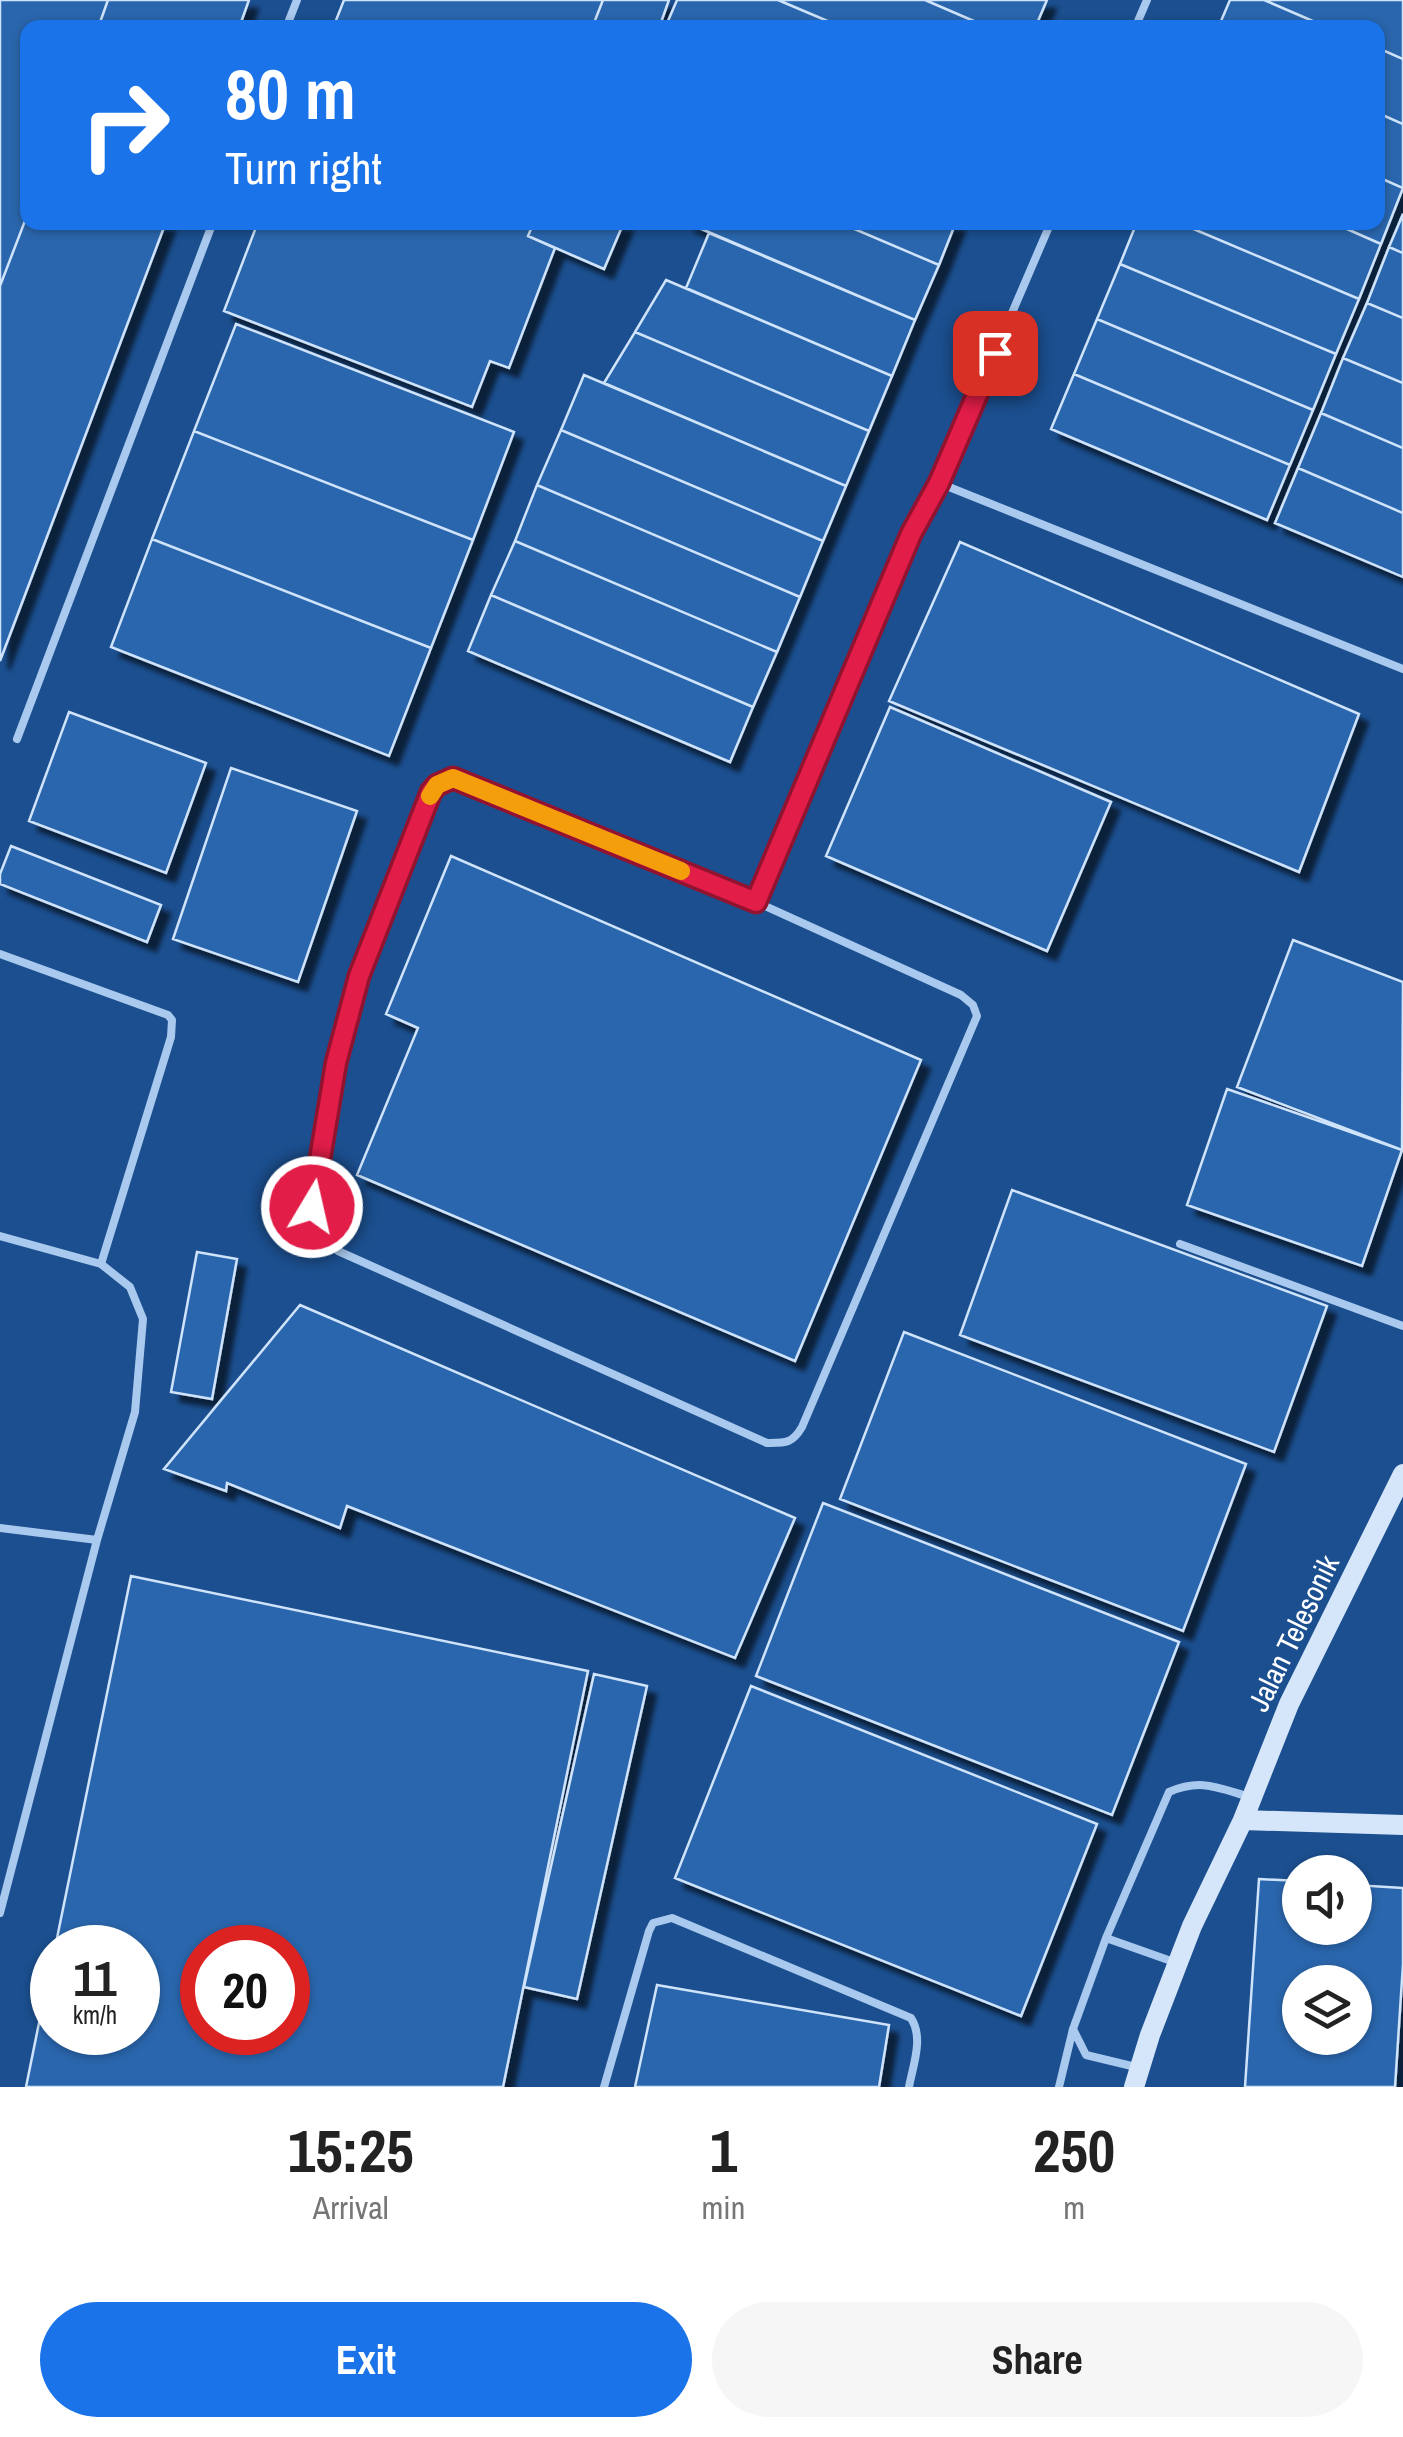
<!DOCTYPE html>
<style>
:root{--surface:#fff;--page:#f6f6f6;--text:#222;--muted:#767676;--accent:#1a73e8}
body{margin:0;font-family:"Archivo Narrow",sans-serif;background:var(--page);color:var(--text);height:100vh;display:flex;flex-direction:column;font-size:38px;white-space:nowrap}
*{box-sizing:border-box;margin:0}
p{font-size:32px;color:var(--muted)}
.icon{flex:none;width:55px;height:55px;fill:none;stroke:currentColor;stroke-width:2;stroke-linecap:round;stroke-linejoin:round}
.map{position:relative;height:2087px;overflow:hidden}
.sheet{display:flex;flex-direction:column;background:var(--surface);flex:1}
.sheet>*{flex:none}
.top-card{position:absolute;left:20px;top:20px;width:1365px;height:210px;border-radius:20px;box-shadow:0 2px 8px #0004;background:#1a73e8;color:#fff;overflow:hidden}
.controls{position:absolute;left:1282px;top:1855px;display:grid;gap:20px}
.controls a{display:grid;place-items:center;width:90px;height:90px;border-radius:50%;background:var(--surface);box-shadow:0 2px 8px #0004;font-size:50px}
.speed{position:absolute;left:30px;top:1925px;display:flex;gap:20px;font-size:50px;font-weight:700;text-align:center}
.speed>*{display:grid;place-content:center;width:130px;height:130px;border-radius:50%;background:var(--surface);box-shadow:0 2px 8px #0004;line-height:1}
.speed small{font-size:25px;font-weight:400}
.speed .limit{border:15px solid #d22;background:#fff;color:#111}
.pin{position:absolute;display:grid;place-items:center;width:85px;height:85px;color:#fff;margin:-42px;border-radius:20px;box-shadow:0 5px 15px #0006}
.me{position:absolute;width:110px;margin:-55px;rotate:9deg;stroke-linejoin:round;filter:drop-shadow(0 0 8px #0008)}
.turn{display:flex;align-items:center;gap:35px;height:210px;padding:0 40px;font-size:45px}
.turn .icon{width:130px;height:130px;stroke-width:2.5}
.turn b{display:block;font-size:70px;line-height:85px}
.eta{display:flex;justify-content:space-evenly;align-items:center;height:170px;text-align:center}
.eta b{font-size:60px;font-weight:700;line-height:70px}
.cta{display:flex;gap:20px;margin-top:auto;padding:20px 40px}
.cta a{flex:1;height:115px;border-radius:60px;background:var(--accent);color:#fff;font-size:40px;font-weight:700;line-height:115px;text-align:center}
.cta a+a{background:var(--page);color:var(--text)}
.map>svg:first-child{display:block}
.building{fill:#2a66ad;stroke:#cfe3fa;stroke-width:2.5;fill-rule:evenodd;filter:url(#shadow)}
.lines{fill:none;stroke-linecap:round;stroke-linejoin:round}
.lane{stroke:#a9c9ee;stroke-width:8}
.secondary{stroke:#d6e6fa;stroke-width:20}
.route-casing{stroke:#92132f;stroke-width:25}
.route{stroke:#e11d48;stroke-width:18}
.slow{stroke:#f59e0b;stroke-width:18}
.labels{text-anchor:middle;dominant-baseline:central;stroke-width:10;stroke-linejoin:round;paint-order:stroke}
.street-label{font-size:30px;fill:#fff;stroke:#1b4f8f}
</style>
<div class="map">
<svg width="1403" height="2087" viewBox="0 0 1403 2087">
<defs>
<filter id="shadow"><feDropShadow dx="9" dy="9" stdDeviation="2.5" flood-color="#0009"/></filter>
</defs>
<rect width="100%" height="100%" fill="#1b4f8f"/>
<path class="building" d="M 0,0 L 108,0 L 98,28 L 28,28 L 28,213 L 0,286 Z
M 108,0 L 249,0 L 239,28 L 98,28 Z
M 344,0 L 603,0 L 592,28 L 333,28 Z
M 603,0 L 669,0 L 659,28 L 592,28 Z
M 677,0 L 778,0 L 844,28 L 684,28 L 668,21 Z
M 778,0 L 925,0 L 990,28 L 844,28 Z
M 925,0 L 1047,0 L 1035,28 L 990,28 Z
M 1230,0 L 1264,0 L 1329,28 L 1218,28 Z
M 1264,0 L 1403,0 L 1403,59 L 1378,48 L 1378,28 L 1329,28 Z
M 1378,48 L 1403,59 L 1403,124 L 1378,113 Z
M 1378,113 L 1403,124 L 1403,188 L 1378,177 Z
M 1378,177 L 1403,188 L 1381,244 L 1331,222 L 1378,222 Z
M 28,213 L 28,222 L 166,222 L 0,661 L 0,286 Z
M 1403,214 L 1403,253 L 1389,247 Z
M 258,222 L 534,222 L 528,236 L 555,248 L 509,368 L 490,361 L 472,407 L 224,311 Z
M 534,222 L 624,222 L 604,269 L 528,236 Z
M 685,222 L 838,222 L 939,265 L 915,320 Z
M 838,222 L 956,222 L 939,265 Z
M 1137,222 L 1177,222 L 1359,299 L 1336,354 L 1120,264 Z
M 1177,222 L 1331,222 L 1381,244 L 1359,299 Z
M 709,233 L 915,320 L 892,376 L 686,288 Z
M 1389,247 L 1403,253 L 1403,318 L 1367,303 Z
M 1120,264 L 1336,354 L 1313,410 L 1097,319 Z
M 666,280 L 892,376 L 869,431 L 635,332 Z
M 1367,303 L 1403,318 L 1403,383 L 1343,358 Z
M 1097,319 L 1313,410 L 1290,465 L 1074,374 Z
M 236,324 L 514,432 L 473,540 L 194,431 Z
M 635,332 L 869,431 L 846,486 L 604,383 Z
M 1343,358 L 1403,383 L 1403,448 L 1321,413 Z
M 1074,374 L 1290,465 L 1267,520 L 1051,429 Z
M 584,375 L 846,486 L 823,541 L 561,430 Z
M 1321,413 L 1403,448 L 1403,513 L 1298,468 Z
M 561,430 L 823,541 L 800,597 L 537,485 Z
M 194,431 L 473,540 L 431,648 L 152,539 Z
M 1298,468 L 1403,513 L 1403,577 L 1275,523 Z
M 537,485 L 800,597 L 777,652 L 515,541 Z
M 152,539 L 431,648 L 389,756 L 111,647 Z
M 515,541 L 777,652 L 753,707 L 491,595 Z
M 960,542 L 1359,714 L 1299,872 L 889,701 Z
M 491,595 L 753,707 L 730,762 L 468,651 Z
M 890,707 L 1111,802 L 1047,951 L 826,856 Z
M 69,712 L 206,763 L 166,873 L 29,821 Z
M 231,768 L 357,811 L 298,982 L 173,939 Z
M 11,846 L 161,905 L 147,942 L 0,884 L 0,874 Z
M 451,856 L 921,1060 L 795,1361 L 357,1175 L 418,1028 L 386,1014 Z
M 1293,940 L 1403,982 L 1402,1150 L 1237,1087 Z
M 1227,1089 L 1402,1150 L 1362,1266 L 1187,1205 Z
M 1012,1190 L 1327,1306 L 1274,1452 L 960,1335 Z
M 197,1252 L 237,1259 L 212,1399 L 171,1392 Z
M 300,1305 L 795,1518 L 735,1658 L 347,1506 L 340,1528 L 227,1483 L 226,1491 L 164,1469 Z
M 904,1332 L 1246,1464 L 1183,1631 L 840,1499 Z
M 823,1503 L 1179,1642 L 1112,1815 L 756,1676 Z
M 131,1576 L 588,1671 L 503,2087 L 26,2087 L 52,1959 L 52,2032 L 138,2032 L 138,1948 L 55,1948 ZM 202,1948 L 288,1948 L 288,2032 L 202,2032 Z
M 594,1674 L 647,1686 L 577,1999 L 524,1987 Z
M 751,1686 L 1097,1824 L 1021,2016 L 675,1878 Z
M 1259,1879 L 1300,1881 L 1300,1928 L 1355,1928 L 1355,1885 L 1403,1888 L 1403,1964 L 1395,2087 L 1245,2087 ZM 1300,1982 L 1355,1982 L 1355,2038 L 1300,2038 Z
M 657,1985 L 889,2025 L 879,2087 L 635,2087 Z"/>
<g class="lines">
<path class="lane" d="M 286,28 L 297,0
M 1135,28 L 1147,0
M 939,483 L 1403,669
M 17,739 L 213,222
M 756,902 L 453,778 L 437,785 L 431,792 L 359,976 L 336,1063 L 313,1195 C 310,1219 323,1235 338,1251 L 767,1443 C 785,1443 792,1444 802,1427 L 977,1016 L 973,1005 L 961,995 L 756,902 L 911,535 L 939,483 L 1051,222
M 0,954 L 168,1015 L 172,1020 L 171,1037 L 101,1264
M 0,1236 L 101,1264 L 130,1287 L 143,1319 L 135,1412 L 97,1540 L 0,1913
M 1180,1244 L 1403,1326
M 0,1528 L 97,1540
M 1106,1938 L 1174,1962
M 1073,2029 L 1086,2055 L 1140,2068
M 604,2087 L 649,1931 L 653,1923 L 672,1918 L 911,2018 C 924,2038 913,2065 909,2087
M 1059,2087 L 1073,2029 L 1106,1938 L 1169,1792 C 1201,1778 1218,1788 1250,1797"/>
<path class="secondary" d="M 1243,1820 L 1403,1825
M 1134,2087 L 1150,2035 L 1192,1926 L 1243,1820 L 1289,1704 L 1403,1474"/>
</g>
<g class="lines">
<defs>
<path id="route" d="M 312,1207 L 336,1063 L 359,976 L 431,792 L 437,785 L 453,778 L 756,902 L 911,534 L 939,483 L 995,353"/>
</defs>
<use href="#route" class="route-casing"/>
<use href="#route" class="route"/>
<path class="slow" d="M 430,796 L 437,785 L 453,778 L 681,871"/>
</g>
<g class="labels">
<g class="street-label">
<text transform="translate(1293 1633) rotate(-64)">Jalan Telesonik</text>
</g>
</g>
</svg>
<div class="controls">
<a><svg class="icon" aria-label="sound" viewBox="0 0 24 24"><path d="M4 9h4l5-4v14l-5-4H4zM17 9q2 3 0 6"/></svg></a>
<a><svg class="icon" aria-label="layers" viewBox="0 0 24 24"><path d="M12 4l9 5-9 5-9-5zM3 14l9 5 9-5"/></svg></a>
</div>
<div class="speed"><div>11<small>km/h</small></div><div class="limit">20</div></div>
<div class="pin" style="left:995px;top:353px;background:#d93025"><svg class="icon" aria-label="arrive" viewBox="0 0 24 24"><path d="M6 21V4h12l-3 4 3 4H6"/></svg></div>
<svg class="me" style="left:312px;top:1207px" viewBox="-20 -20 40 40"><circle r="17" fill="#e11d48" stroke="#fff" stroke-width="3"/><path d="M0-11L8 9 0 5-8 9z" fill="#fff"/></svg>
<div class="top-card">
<div class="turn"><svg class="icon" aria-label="right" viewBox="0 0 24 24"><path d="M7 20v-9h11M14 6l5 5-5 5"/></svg><div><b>80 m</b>Turn right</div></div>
</div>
</div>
<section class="sheet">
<div class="eta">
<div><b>15:25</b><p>Arrival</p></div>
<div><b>1</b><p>min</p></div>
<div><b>250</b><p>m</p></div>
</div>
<div class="cta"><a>Exit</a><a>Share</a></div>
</section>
